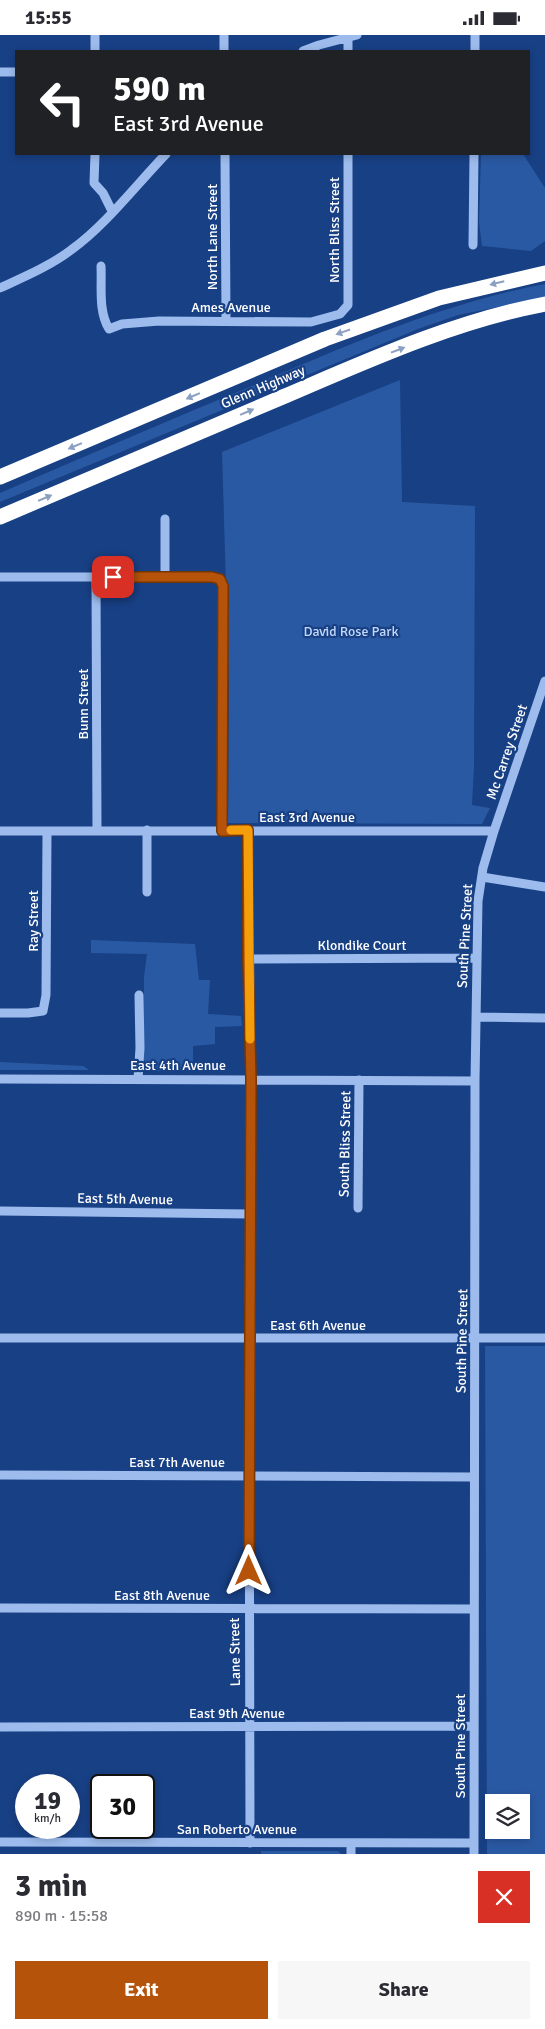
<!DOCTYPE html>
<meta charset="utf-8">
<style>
:root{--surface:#fff;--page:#f7f7f7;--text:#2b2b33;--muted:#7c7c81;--accent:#b45309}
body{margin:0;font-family:Signika,sans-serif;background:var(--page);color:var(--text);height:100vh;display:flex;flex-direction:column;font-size:19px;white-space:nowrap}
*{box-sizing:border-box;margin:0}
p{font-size:16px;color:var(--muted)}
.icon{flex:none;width:28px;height:28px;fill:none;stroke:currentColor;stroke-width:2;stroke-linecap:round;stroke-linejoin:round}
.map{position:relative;height:1819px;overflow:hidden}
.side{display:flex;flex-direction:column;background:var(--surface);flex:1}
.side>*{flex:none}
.banner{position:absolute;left:15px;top:15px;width:515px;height:105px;border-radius:0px;box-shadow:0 2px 8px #0003;background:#202124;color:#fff;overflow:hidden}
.controls{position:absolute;left:485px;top:1759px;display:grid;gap:10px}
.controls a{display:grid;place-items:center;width:45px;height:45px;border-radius:0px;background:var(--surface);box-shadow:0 2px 8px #0003;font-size:25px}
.speed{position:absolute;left:15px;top:1739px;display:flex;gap:10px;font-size:25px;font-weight:700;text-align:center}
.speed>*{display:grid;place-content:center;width:65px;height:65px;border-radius:50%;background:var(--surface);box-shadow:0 2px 8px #0003;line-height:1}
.speed small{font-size:12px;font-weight:400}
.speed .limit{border:2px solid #111;border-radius:8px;background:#fff;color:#111}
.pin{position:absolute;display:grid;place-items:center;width:42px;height:42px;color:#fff;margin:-21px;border-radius:10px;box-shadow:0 2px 8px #0006}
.me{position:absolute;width:55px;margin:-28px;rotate:0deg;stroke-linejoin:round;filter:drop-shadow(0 0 4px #0008)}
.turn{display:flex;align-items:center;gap:18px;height:105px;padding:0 15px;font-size:22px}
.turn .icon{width:65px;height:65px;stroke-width:2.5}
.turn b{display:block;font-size:35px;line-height:42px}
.round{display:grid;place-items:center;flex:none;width:52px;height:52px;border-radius:0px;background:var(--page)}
.headline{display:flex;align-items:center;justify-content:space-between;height:85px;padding:0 15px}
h1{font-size:30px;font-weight:700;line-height:38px}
.action{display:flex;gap:10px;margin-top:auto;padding:10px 15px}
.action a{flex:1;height:58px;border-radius:0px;background:var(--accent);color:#fff;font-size:20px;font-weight:700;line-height:58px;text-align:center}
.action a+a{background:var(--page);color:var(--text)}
.status{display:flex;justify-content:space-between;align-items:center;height:35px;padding:0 25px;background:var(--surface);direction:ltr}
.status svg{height:14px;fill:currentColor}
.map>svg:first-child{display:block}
.green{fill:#2a59a3;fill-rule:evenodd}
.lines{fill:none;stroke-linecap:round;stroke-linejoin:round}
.minor{stroke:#9dbced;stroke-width:9}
.highway{stroke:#fff;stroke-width:15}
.oneway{fill:#8ca0c2}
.route-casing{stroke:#753606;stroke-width:12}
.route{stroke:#b45309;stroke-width:9}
.slow{stroke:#f59e0b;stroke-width:9}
.labels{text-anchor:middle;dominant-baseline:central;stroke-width:4.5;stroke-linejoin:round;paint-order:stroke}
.street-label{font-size:14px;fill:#fff;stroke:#184085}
.park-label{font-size:14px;fill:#c2d8f9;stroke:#184085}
</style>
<div class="status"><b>15:55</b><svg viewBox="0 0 49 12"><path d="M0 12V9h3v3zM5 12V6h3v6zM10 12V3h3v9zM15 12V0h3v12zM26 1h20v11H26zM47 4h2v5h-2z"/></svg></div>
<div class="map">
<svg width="545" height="1819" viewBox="0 0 545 1819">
<rect width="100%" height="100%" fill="#184085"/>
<path class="green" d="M 481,119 L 523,119 L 545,153 L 545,206 L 531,216 L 482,211 L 479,187 Z
M 545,249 L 545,263 L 458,280 L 418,294 L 0,467 L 0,458 C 86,421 172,384 259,348 C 352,308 445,268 545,249 Z
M 400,345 L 402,467 L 475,471 L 474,731 L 472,770 L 490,773 L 482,789 L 228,788 L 229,651 L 222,417 Z
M 91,905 L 195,909 L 199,945 L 210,945 L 208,979 L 241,981 L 242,991 L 215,992 L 215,1009 L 193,1011 L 193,1036 L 154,1036 L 144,1025 L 144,942 L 147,919 L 91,918 Z
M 0,1027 L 83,1031 L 89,1035 L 0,1035 Z
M 485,1311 L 545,1311 L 545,1819 L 487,1819 ZM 494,1768 L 521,1768 L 521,1795 L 494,1795 Z
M 261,1816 L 338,1816 L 341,1819 L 261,1819 Z"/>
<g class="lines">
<path class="minor" d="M 95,0 L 95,16
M 224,0 L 224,16
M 348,0 L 348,16
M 475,0 L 475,16
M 303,16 L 319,10 L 357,0
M 0,37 L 16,37
M 95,119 L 94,148 L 103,158 L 112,176
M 225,119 L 226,285
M 473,210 L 474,119
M 101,231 C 102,251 98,276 109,294 L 122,289 L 159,286 L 311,287 L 340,279 L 348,270 L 348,119
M 0,253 C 24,242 50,231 71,215 C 105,191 137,149 166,119
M 165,541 L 165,484
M 0,542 L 212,542 L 220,544 L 223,551 L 222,796
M 96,543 L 97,795
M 147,795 L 147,857
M 248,795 L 251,1044 L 249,1303 L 250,1808
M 0,796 L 494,796
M 482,842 L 545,852
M 248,924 L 476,923
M 0,978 L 28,978 L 43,976 L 46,960 L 47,797
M 477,982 L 545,983
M 0,1044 L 475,1046
M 138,1044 L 140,1013 L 139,960
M 358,1173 L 359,1045
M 0,1176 L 249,1179
M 0,1303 L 545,1303
M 0,1440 L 474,1442
M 0,1573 L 474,1574
M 0,1692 L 474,1691
M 0,1807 L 474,1808
M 351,1819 L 351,1808
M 474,1819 L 475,1046 L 478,866 L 483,833 L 494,796 L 545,646"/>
<path class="highway" d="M 0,442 L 325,304 L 439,263 L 545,238
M 0,482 C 95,441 190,401 285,361 C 369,325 455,286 545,269"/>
</g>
<defs><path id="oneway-solid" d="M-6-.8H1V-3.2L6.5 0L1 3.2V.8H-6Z" transform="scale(1.25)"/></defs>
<g class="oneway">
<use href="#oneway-solid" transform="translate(497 248) rotate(166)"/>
<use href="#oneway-solid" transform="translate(343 297) rotate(161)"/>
<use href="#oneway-solid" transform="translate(398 315) rotate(-21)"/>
<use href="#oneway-solid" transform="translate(193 361) rotate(157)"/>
<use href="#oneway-solid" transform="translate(247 377) rotate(-23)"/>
<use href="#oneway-solid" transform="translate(75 411) rotate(157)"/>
<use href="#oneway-solid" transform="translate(45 463) rotate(-23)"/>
</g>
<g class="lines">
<defs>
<path id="route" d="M 113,542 L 212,542 L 220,544 L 223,551 L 222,796 L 248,795 L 248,924 L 251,1044 L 249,1536"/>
</defs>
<use href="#route" class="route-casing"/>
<use href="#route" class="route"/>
<path class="slow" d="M 231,795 L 248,795 L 250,1004"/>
</g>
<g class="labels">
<g class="street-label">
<text transform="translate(334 195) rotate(-90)">North Bliss Street</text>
<text transform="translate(212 202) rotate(-90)">North Lane Street</text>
<text x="231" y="272">Ames Avenue</text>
<text transform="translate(263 352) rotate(-23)">Glenn Highway</text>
<text transform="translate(83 669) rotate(-90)">Bunn Street</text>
<text transform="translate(507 717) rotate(-71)">Mc Carrey Street</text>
<text x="307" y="782">East 3rd Avenue</text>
<text transform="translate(33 886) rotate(-90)">Ray Street</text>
<text transform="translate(465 901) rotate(-87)">South Pine Street</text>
<text x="362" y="910">Klondike Court</text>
<text x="178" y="1030">East 4th Avenue</text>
<text transform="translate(345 1109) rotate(-89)">South Bliss Street</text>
<text transform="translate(125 1164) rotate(1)">East 5th Avenue</text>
<text x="318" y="1290">East 6th Avenue</text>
<text transform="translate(462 1306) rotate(-89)">South Pine Street</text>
<text x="177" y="1427">East 7th Avenue</text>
<text x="162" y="1560">East 8th Avenue</text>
<text transform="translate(235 1617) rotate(-91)">Lane Street</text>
<text x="237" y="1678">East 9th Avenue</text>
<text transform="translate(460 1711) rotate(-90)">South Pine Street</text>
<text x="237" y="1794">San Roberto Avenue</text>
</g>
<g class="park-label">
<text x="351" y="596">David Rose Park</text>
</g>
</g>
</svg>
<div class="controls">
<a><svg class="icon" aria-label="layers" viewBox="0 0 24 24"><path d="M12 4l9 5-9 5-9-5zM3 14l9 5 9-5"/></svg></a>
</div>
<div class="speed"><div>19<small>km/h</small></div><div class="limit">30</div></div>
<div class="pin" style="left:113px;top:542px;background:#d93025"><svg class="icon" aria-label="arrive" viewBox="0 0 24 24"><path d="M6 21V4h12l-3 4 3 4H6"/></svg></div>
<svg class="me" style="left:249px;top:1536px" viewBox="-20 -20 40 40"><path d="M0-17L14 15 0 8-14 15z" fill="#b45309" stroke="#fff" stroke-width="4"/></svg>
<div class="banner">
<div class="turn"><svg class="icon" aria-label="left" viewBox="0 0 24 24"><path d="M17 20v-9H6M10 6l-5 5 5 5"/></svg><div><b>590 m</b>East 3rd Avenue</div></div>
</div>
</div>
<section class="side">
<div class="headline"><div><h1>3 min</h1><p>890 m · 15:58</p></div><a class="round" style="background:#d93025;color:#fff"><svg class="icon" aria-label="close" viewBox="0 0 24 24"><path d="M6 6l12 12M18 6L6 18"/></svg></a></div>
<div class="action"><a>Exit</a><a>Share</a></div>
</section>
